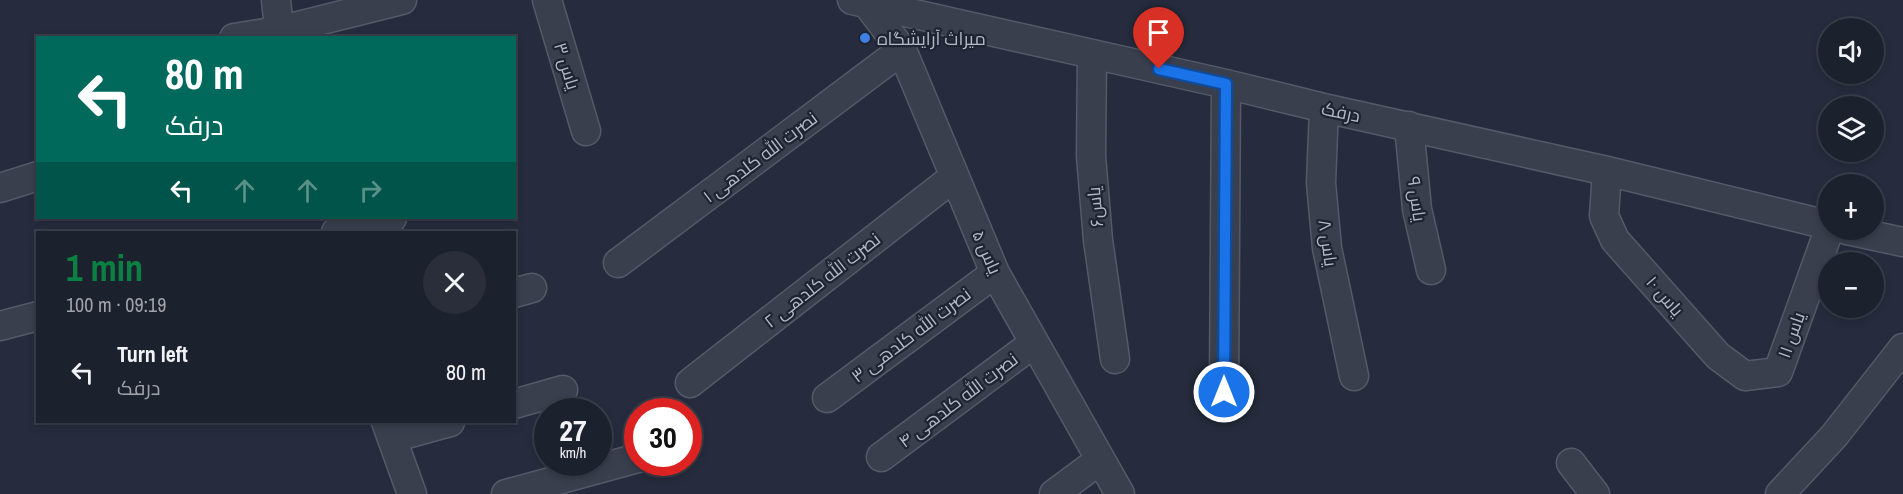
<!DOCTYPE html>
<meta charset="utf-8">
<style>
:root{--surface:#1c212e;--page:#292e3a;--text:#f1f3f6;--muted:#a0a3aa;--line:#3a3e4a;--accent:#0b8043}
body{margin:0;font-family:"Archivo Narrow",Cairo,sans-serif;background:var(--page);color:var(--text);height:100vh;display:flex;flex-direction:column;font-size:22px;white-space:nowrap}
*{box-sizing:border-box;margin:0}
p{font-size:20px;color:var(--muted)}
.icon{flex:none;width:33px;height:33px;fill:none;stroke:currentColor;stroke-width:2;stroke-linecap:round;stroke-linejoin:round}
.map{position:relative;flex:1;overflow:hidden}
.side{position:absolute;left:36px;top:231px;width:480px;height:192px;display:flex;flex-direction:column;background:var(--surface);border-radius:0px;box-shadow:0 3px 9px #0003,0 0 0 2px var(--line)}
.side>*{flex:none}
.hud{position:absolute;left:36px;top:36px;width:480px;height:183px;border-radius:0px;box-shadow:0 3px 9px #0003,0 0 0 2px var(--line);background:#00695c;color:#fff;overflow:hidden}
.controls{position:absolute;left:1818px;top:18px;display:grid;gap:12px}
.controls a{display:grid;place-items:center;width:66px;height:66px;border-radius:50%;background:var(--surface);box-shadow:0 3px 9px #0003,0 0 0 2px var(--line);font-size:30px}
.speed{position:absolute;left:534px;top:398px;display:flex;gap:12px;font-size:30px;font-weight:700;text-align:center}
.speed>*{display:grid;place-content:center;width:78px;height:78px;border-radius:50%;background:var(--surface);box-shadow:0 3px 9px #0003,0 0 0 2px var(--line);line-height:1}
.speed small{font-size:15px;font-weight:400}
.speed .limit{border:9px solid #d22;background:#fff;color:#111}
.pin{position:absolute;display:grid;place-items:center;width:51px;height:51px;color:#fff;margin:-62px -26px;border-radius:50% 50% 50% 0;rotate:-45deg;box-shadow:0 0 6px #0007}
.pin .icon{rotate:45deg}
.me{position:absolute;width:66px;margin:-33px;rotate:0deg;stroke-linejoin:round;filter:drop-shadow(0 0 4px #0008)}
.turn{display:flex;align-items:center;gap:21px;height:126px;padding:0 30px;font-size:27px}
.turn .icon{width:78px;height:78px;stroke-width:2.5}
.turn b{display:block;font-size:42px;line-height:51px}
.lanes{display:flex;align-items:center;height:57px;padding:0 30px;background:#0003;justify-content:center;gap:30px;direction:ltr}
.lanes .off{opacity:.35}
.round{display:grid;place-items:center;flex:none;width:63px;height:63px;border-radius:32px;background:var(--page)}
.head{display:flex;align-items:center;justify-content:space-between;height:102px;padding:0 30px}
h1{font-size:36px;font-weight:700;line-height:45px;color:var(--accent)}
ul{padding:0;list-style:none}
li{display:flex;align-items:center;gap:18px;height:78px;padding:0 30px}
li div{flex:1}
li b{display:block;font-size:22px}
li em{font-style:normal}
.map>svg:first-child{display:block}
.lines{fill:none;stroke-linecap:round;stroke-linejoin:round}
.minor-casing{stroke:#545a68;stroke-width:31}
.minor{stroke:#393f4d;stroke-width:28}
.route-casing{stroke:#114b97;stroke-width:15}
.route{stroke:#1a73e8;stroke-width:10}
.shop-dot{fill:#3f7fe0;stroke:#1e2432;stroke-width:2}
.labels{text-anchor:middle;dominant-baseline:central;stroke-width:4.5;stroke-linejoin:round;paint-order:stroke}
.poi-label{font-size:18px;fill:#b5bac8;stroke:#1e2432;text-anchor:start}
.street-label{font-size:18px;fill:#b5bac8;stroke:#1e2432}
</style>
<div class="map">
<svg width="1903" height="494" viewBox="0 0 1903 494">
<rect width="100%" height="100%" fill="#262c3d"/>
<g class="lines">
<defs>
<path id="minor" d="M 276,0 L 280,38
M 547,0 L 586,131
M 852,0 L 1226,84 L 1324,108 L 1607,171 L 1828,225
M 868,5 L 902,50 L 995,273 L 1120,494
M 234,38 L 278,31 L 402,0
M 1092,54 L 1091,156 L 1098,240 L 1115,359
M 1324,108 L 1321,183 L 1327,248 L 1354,376
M 1409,126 L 1417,209 L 1431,270
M 1607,171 L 1604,216 L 1615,240 L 1718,356 L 1745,376 L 1778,372 L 1829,230
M 0,188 L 38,176
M 1847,230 L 1903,242
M 336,232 L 392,218
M 618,263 L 902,50
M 514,293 L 532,288
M 0,326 L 38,316
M 690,383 L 954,177
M 1224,392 L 1226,84
M 827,398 L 995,273
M 514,404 L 563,390
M 386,422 L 412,494
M 392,438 L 450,422
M 881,457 L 1034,343
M 1571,463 L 1595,494
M 506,494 L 638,458
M 1054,494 L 1100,460
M 1780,494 L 1834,436 L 1903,348"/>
</defs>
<use href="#minor" class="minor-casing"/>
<use href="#minor" class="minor"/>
</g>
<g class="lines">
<defs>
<path id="route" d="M 1159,69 L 1226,84 L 1224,392"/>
</defs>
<use href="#route" class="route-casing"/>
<use href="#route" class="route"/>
</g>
<circle class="shop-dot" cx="865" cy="38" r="6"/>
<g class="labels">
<g class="poi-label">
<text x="877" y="38">میراث آرایشگاه</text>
</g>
<g class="street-label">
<text transform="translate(567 66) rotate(73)">یاس ۳</text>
<text transform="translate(1341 112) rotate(12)">درفک</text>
<text transform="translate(760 157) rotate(-37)">نصرت الله کلدهی ۱</text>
<text transform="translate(1417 199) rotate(82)">یاس ۹</text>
<text transform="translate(1095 207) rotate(-95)">یاس۶</text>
<text transform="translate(1328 243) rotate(82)">یاس ۸</text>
<text transform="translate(987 252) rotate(66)">یاس ۵</text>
<text transform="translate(822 280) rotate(-38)">نصرت الله کلدهی ۲</text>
<text transform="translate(1665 296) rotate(49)">یاس ۱۰</text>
<text transform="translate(911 335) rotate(-37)">نصرت الله کلدهی ۳</text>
<text transform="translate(1791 335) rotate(-70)">یاس ۱۱</text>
<text transform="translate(958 400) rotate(-37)">نصرت الله کلدهی ۴</text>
</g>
</g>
</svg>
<div class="controls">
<a><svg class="icon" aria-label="sound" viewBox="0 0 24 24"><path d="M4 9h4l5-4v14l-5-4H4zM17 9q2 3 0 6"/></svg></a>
<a><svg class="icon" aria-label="layers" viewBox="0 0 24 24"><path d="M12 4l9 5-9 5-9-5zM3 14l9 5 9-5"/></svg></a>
<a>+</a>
<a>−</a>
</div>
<div class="speed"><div>27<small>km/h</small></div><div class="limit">30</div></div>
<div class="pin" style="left:1159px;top:69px;background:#d93025"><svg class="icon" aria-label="arrive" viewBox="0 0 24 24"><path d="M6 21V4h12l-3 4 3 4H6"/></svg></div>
<svg class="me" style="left:1224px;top:392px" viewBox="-20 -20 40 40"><circle r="17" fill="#1a73e8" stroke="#fff" stroke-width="3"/><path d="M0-11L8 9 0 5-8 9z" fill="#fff"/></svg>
<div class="hud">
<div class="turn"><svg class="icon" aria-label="left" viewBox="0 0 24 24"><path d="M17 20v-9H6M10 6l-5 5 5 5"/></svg><div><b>80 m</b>درفک</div></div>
<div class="lanes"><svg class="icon" aria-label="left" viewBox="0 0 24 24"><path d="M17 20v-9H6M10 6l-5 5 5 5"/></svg><svg class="icon off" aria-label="ahead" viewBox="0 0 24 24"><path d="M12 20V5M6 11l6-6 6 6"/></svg><svg class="icon off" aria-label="ahead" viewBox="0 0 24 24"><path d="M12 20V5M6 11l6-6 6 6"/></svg><svg class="icon off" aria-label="right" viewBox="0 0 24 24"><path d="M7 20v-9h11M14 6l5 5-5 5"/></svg></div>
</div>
<section class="side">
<div class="head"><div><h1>1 min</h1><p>100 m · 09:19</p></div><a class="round"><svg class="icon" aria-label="close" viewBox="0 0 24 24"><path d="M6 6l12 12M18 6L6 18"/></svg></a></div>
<ul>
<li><svg class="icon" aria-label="left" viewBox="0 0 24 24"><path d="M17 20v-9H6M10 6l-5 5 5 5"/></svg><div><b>Turn left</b><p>درفک</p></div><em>80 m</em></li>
</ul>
</section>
</div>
